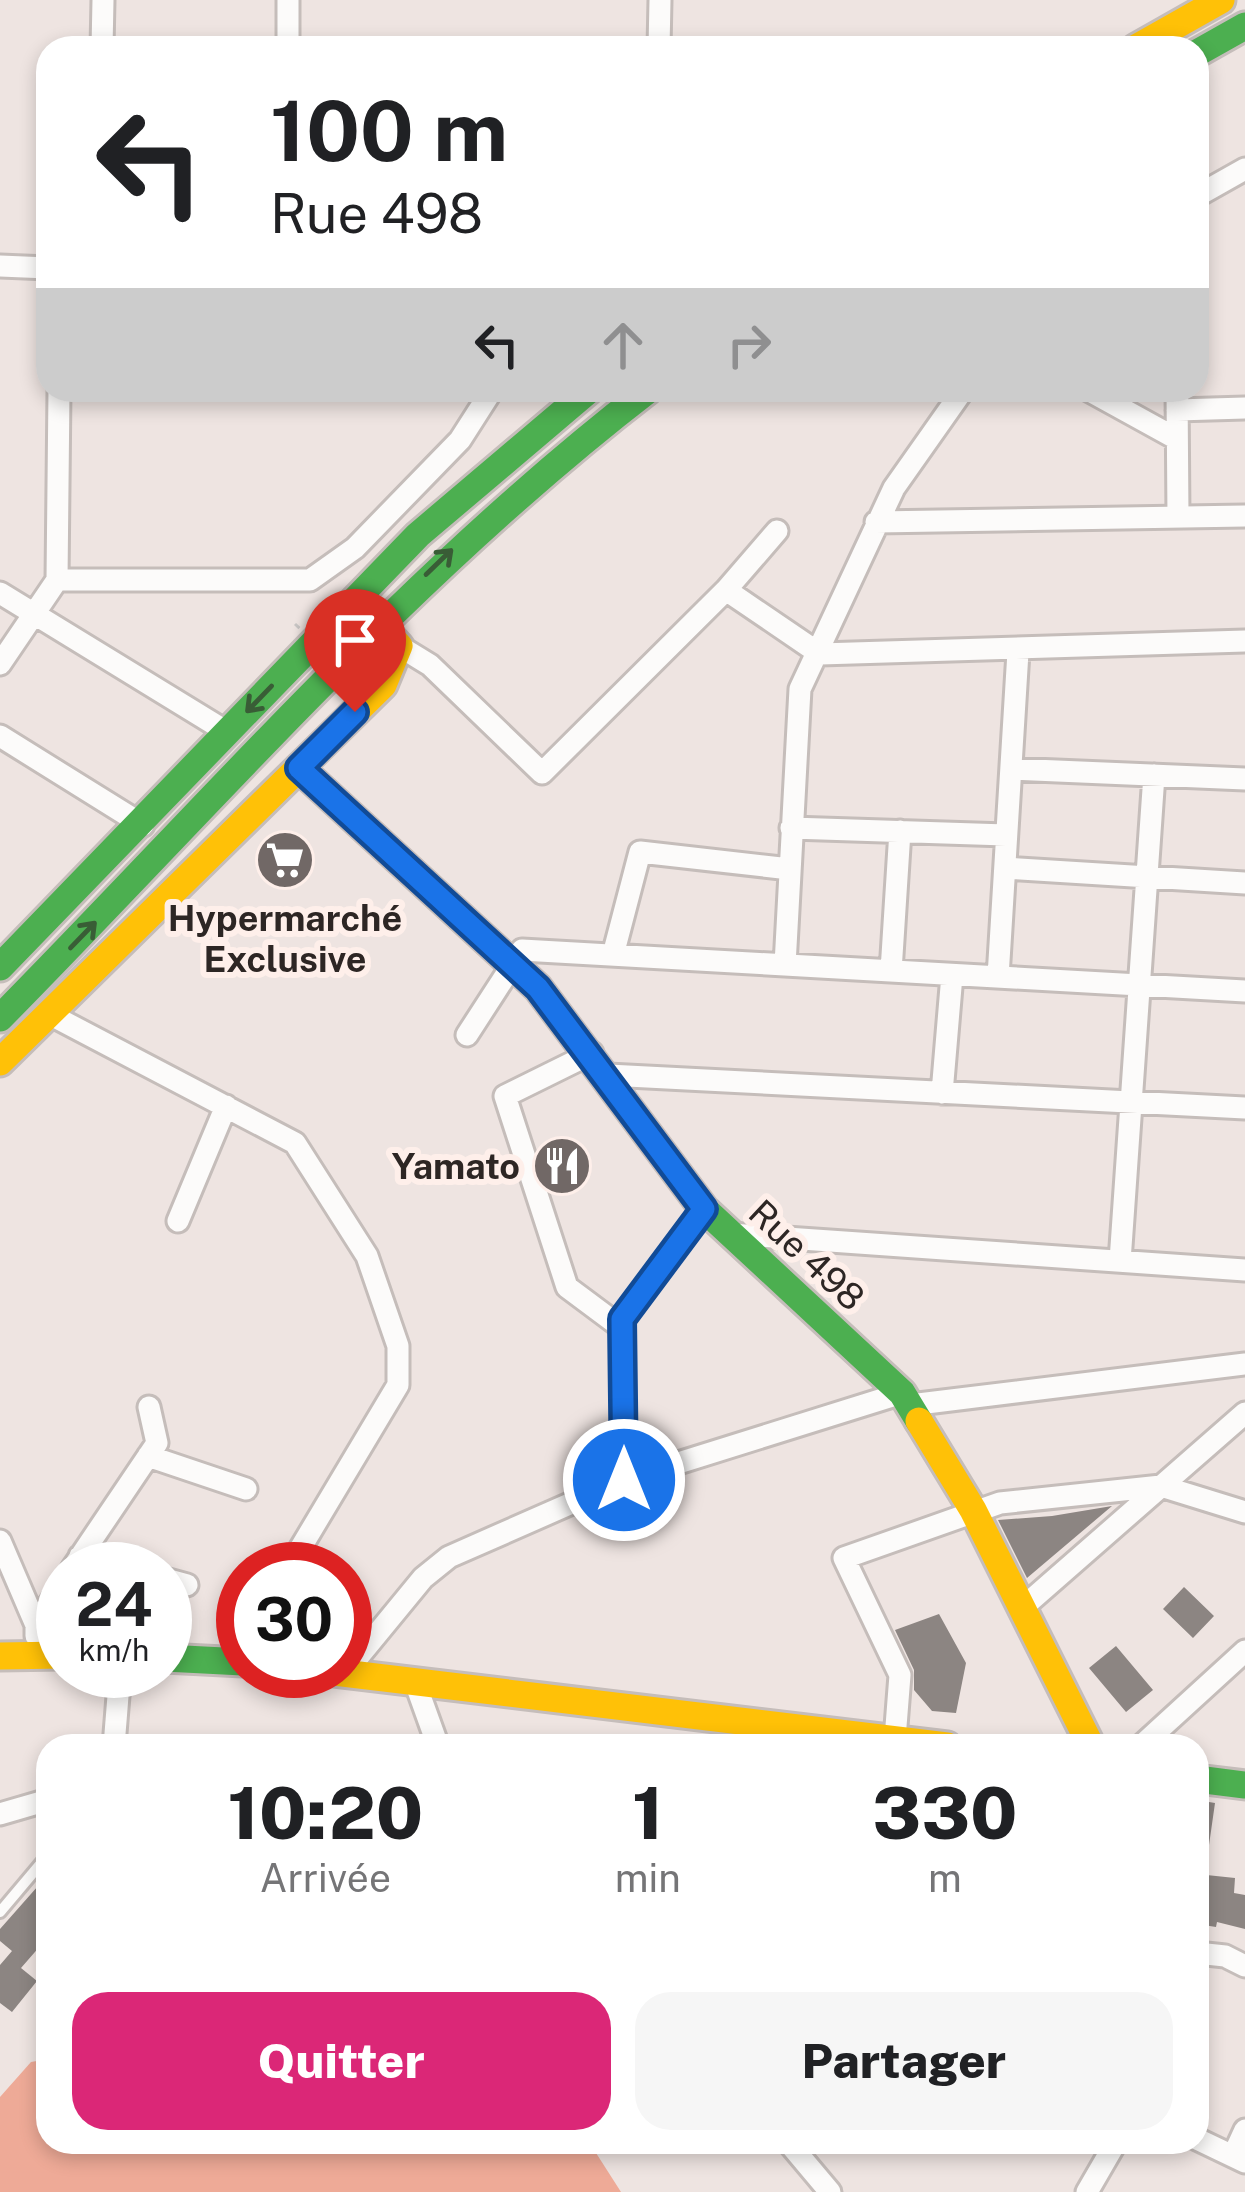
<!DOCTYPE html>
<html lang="fr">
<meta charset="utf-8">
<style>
:root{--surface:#fff;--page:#f6f6f6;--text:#202124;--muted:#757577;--accent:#db2777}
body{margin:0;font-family:"Public Sans",sans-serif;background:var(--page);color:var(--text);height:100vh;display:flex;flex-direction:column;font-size:45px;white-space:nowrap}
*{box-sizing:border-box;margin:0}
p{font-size:39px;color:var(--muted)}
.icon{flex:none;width:66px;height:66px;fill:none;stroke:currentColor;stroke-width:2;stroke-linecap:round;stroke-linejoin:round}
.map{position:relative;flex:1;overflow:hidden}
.drawer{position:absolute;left:36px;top:1734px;width:1173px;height:420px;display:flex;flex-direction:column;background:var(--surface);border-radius:36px;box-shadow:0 6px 18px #0003}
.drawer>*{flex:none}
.top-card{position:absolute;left:36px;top:36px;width:1173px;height:366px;border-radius:36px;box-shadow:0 6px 18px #0003;background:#fff;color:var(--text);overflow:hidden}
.speed{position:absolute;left:36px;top:1542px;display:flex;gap:24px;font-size:60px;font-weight:700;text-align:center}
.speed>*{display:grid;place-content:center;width:156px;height:156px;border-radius:50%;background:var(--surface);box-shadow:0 6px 18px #0003;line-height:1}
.speed small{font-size:30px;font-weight:400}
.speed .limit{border:18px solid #d22;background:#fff;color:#111}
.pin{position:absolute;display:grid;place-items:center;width:102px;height:102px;color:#fff;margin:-123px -51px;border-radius:50% 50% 50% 0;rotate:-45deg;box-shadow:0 0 12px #0007}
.pin .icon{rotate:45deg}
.me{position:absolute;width:132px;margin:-66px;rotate:0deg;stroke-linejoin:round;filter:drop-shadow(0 0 9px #0008)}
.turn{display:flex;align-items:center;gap:42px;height:252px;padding:0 36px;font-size:54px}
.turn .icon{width:156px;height:156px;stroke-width:2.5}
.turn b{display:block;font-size:84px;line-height:102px}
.lanes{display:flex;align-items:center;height:114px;padding:0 36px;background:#0003;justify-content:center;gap:60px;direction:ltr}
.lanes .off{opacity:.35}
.eta{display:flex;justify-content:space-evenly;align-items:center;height:204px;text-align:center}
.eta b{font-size:72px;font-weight:800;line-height:84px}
.button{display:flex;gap:24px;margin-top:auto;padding:24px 36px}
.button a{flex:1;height:138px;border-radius:36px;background:var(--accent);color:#fff;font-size:48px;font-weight:800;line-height:138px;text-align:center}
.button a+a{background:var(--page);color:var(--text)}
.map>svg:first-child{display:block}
.water{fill:#eeaa97}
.building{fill:#8c8582}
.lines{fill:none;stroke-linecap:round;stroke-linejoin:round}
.lane-casing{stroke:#c5bdba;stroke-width:16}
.street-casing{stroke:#c5bdba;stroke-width:27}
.fast-casing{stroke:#c5bdba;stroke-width:33}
.slow-casing{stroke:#c5bdba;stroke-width:33}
.lane{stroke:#fcfbfa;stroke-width:10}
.street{stroke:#fcfbfa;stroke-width:21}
.fast{stroke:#4caf50;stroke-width:27}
.slow{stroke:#ffc107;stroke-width:27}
.path-bridge{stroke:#c9c6c5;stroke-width:3;stroke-dasharray:6 9;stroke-linecap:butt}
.oneway{stroke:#395d36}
.route-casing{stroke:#114b97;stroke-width:30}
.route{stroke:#1a73e8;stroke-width:21}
.labels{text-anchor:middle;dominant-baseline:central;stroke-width:12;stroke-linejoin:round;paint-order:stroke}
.poi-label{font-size:36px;font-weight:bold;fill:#2d2624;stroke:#feefea}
.street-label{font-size:36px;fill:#2d2624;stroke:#feefea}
</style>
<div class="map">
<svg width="1245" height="2192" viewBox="0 0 1245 2192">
<rect width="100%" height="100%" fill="#eee4e1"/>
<path class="water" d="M 48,2059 L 48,2142 L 589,2142 L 621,2192 L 0,2192 L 0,2097 L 31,2062 Z"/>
<path class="building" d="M 1112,1506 L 1027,1578 L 998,1520 L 1052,1516 Z
M 1184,1587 L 1214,1616 L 1193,1638 L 1163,1609 Z
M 939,1614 L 966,1663 L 956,1713 L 932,1711 L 914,1690 L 914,1670 L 895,1630 Z
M 1116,1646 L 1153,1690 L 1126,1712 L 1089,1668 Z
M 1197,1800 L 1215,1803 L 1207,1859 L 1197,1859 Z
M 1197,1874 L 1235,1878 L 1234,1893 L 1245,1895 L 1245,1929 L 1217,1922 L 1216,1927 L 1197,1924 Z
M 38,1886 L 48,1895 L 48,1937 L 21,1968 L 37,1981 L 12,2012 L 0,2003 L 0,1965 L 12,1951 L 0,1941 L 0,1929 Z"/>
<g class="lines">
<defs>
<path id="lane" d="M 0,1912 L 48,1855"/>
<path id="street" d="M 102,48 L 103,0
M 288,48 L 288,0
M 659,48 L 660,0
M 1197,196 L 1245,169
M 0,266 L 48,268
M 1088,390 L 1177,439
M 1177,390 L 1178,517
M 1177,410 L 1245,408
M 876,522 L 1245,516
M 57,580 L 310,580 L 355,548 L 460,440 L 492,390
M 726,590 L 777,531
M 0,593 L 227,732
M 399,646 L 430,665 L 542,773 L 726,590 L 820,654 L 1245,641
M 0,664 L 57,580 L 59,390
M 0,736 L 143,825
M 1011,769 L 1245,779
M 791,828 L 1006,835
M 1005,868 L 1245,883
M 613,955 L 640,852 L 790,869
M 785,965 L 800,689 L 894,488 L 963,390
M 891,971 L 900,831
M 998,977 L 1018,652
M 51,1015 L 295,1143 L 367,1256 L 398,1346 L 398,1385 L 288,1569
M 467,1035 L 522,950 L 1245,991
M 592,1053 L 505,1096 L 567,1287 L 622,1328
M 608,1075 L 1245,1108
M 942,1093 L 952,975
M 178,1221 L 226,1106
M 730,1234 L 1245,1270
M 1120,1261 L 1154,775
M 910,1405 L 1245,1364
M 148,1456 L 246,1489
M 624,1480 L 622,1319 L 704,1209
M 0,1541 L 36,1625
M 80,1556 L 128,1569
M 72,1569 L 157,1443 L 149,1407
M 165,1579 L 187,1585
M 1022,1608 L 1245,1413
M 36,1636 L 36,1625 L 63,1583
M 345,1673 L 423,1578 L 449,1557 L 624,1480 L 902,1393
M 415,1682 L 438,1746
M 895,1739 L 900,1675 L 844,1558 L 1000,1503 L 1161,1486 L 1245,1512
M 114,1746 L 120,1671
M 1141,1746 L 1245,1651
M 0,1814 L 48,1800
M 1197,1953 L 1225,1956 L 1245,1966
M 1197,2139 L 1245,2162
M 788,2142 L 830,2192
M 1233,2156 L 1245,2130
M 1087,2192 L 1116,2142"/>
<path id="fast" d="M 1197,53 L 1245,26
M 299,768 L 538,988 L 704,1209 L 902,1393 L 919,1421
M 0,967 L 418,535 L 589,390
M 0,1018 C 212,803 408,575 648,390
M 165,1658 L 243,1662
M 1197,1779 L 1245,1785"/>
<path id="slow" d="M 1136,48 L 1221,0
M 0,1062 L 383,685 L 399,646 L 380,625
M 919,1421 L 973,1510 L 1091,1746
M 0,1656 L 63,1655
M 326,1671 L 947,1746"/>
</defs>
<use href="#lane" class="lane-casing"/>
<use href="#street" class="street-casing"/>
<use href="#fast" class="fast-casing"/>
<use href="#slow" class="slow-casing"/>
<use href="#lane" class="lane"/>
<use href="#street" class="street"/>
<use href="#fast" class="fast"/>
<use href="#slow" class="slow"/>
<path class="path-bridge" d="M 295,624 L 360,684"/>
</g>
<defs><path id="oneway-shaft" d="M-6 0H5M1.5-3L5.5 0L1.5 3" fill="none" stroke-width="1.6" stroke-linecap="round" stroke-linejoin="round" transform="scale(3)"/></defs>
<g class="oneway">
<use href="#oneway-shaft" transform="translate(439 562) rotate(-44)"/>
<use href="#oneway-shaft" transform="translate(259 699) rotate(134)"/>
<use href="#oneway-shaft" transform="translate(83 935) rotate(-46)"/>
</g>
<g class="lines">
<defs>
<path id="route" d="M 355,712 L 299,768 L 538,988 L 704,1209 L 622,1319 L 624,1480"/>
</defs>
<use href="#route" class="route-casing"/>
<use href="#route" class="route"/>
</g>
<defs>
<symbol id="supermarket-disc" viewBox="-11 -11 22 22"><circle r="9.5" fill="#716866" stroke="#feefea"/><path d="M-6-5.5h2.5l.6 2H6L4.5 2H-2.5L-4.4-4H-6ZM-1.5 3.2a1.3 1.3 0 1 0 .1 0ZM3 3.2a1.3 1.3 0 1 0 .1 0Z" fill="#fff"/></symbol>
<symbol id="restaurant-disc" viewBox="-11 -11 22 22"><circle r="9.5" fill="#716866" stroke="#feefea"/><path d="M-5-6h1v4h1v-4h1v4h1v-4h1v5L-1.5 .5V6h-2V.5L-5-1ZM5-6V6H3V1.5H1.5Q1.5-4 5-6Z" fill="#fff"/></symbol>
</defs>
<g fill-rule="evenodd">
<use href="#supermarket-disc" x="252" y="827" width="66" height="66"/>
<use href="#restaurant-disc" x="529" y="1133" width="66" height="66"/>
</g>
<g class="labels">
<g class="poi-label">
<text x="285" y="918">Hypermarché<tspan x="285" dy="41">Exclusive</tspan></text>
<text x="520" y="1166" text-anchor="end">Yamato</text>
</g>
<g class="street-label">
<text transform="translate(807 1255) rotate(43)">Rue 498</text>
</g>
</g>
</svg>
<div class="speed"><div>24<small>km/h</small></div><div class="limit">30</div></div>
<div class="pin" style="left:355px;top:712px;background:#d93025"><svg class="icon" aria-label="arrive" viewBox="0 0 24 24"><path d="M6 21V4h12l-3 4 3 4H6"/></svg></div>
<svg class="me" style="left:624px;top:1480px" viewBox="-20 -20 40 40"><circle r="17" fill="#1a73e8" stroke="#fff" stroke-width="3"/><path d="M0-11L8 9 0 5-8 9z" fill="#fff"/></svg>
<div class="top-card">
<div class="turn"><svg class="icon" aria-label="left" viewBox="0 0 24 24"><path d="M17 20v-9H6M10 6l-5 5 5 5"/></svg><div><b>100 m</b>Rue 498</div></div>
<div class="lanes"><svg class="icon" aria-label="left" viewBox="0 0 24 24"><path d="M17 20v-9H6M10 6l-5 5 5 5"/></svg><svg class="icon off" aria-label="ahead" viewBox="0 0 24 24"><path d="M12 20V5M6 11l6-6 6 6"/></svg><svg class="icon off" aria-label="right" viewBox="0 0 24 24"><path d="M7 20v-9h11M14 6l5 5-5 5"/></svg></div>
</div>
<section class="drawer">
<div class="eta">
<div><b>10:20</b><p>Arrivée</p></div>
<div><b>1</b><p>min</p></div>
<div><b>330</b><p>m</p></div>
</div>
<div class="button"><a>Quitter</a><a>Partager</a></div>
</section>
</div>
